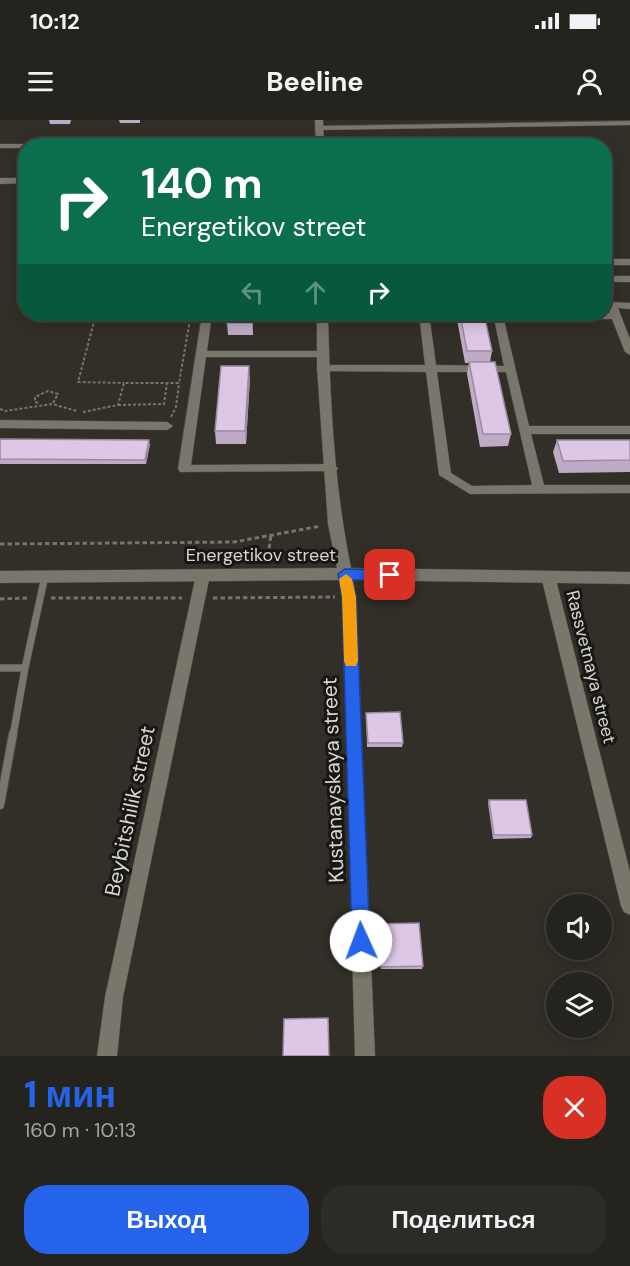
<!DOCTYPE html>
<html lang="ru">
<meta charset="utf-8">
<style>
:root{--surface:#25231d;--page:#2d2b26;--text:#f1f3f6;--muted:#a3a4a4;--line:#42403b;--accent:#2563eb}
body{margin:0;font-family:"DM Sans",sans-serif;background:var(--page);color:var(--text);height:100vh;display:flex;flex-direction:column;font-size:22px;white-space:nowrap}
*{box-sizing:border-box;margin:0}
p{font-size:20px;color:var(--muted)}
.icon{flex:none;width:33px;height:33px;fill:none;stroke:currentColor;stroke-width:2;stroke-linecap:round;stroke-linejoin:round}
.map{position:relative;height:936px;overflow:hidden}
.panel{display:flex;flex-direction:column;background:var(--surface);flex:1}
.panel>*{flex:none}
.hud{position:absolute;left:18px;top:18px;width:594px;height:183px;border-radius:24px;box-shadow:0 3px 15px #0003,0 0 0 2px var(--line);background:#0b6e4f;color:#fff;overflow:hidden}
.fabs{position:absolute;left:546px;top:774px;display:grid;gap:12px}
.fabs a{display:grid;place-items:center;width:66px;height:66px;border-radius:50%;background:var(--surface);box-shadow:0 3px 15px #0003,0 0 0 2px var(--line);font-size:30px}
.pin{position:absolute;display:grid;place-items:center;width:51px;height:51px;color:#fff;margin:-26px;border-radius:12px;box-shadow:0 3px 9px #0006}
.me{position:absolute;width:66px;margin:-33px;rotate:358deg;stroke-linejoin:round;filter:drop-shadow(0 0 4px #0008)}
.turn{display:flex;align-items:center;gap:21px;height:126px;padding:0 24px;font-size:27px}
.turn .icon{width:78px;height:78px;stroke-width:2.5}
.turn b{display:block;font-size:42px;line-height:51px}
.lanes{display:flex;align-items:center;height:57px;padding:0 24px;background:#0003;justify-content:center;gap:30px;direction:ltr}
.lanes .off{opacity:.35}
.round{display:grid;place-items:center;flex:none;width:63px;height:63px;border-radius:24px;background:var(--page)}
.head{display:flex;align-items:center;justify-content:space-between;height:102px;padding:0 24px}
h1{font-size:36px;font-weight:700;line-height:45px;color:var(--accent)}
.button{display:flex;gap:12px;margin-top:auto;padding:12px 24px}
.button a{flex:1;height:69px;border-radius:24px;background:var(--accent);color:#fff;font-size:24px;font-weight:700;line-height:69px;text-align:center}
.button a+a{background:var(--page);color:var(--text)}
.status{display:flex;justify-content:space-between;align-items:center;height:42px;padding:0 30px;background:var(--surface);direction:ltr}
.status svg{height:16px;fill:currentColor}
header{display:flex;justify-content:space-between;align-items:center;height:78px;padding:0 24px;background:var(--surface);font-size:27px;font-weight:700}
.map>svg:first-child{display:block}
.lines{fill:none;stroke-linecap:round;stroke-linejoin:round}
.lane-far1-casing{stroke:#4e4c45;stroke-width:8}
.lane-casing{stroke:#4e4c45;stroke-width:10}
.street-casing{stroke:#4e4c45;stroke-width:1}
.secondary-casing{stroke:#4e4c45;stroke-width:1}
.path-far1{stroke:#76746d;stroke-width:2;stroke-dasharray:3 2;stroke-linecap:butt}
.path{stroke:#76746d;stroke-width:3;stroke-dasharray:4.5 3;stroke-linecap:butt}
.lane-far1{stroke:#79766c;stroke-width:7}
.lane{stroke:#79766c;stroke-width:8}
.street{fill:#79766c;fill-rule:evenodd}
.secondary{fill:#79766c;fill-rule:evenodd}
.wall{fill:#bfabc6}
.shaded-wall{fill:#9b8ba1}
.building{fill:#dec7e6;stroke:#9b8ba1;stroke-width:1.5}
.route{fill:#2563eb;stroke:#184099;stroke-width:1.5}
.slow{fill:#f59e0b}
.labels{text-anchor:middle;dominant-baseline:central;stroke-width:6;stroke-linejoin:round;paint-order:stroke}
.street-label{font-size:18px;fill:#d7d5d0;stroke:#181713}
.near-street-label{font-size:21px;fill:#d7d5d0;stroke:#181713}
</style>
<div class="status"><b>10:12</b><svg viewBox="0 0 49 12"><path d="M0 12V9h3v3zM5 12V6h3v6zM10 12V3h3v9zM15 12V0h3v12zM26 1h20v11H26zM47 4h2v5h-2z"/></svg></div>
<header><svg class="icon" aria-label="menu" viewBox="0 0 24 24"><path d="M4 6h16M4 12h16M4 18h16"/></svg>Beeline<svg class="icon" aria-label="person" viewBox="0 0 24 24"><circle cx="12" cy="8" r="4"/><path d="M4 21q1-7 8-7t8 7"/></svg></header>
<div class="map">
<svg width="630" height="936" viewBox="0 0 630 936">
<rect width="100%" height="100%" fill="#312f27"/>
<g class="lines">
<defs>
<path id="lane-far1" d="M 0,548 L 25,548 L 45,456
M 13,616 L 25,548"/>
<path id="lane" d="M 0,685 L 13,614"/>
<path id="street" d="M 630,1 L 630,5 L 319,10 L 315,8 L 319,6 Z
M 0,24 L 26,24 L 30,26 L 26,26 L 26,28 L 0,28 Z
M 0,58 L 26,58 L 26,63 L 0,64 Z
M 604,139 L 630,139 L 630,145 L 604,145 Z
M 604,156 L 630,156 L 630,162 L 604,162 Z
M 612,182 L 630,183 L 630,189 L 618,188 L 630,219 L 630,235 L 625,232 L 612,199 L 504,200 L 529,306 L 630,306 L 630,314 L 531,314 L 544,365 L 630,365 L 630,373 L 470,374 L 439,355 L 426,252 L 323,251 L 318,248 L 323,245 L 425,245 L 419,194 L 429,194 L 436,245 L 504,246 L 493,194 L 610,193 L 607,185 ZM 437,252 L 506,252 L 532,365 L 472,366 L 451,353 Z
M 202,194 L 212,194 L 207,231 L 323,231 L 328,234 L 323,237 L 206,237 L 191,345 L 332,344 L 338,348 L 336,351 L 180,352 L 178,349 Z
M 0,300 L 167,302 L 173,306 L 167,310 L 0,308 Z
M 345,449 L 352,454 L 356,477 L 375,936 L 355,936 L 342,477 L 338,454 Z
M 203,450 L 210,455 L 123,877 L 117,936 L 97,936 L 105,877 L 196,455 Z
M 548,451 L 555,456 L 630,752 L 630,795 L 624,792 L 621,786 L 541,456 Z"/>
<path id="secondary" d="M 315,0 L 323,0 L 324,26 L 316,26 Z
M 317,194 L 328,194 C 330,279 334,365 351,448 L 630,452 L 630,464 L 345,460 L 0,463 L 0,451 L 337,448 L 328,404 L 317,248 Z"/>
</defs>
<use href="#lane-far1" class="lane-far1-casing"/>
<use href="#lane" class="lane-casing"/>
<use href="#street" class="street-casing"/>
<use href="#secondary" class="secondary-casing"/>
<path class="path-far1" d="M 96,194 L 78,262 L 124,263
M 38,283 L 35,282 L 35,277 L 48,271 L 58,274 L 53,283
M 118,285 L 164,284 L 167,263
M 0,289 L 5,291 L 52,284 L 77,291
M 83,292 L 118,285 L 124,263 L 179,263 L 191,194
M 171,297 L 176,287 L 179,263"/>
<path class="path" d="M 0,424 L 234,422 L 321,406
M 267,443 L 271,415
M 51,478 L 182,478
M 213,478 L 335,477
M 0,479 L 29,478"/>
<use href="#lane-far1" class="lane-far1"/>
<use href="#lane" class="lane"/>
<use href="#street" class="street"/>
<use href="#secondary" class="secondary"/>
</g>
<path class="wall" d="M 49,0 L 71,0 L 70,4 L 50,4 Z
M 119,0 L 140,0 L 140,3 L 120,3 Z
M 228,194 L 253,194 L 253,215 L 228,215 L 227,203 Z
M 456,194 L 484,194 L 492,231 L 490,242 L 511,314 L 508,326 L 480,327 L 467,254 L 469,243 L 465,243 Z
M 250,258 L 246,324 L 216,324 L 215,311 Z
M 0,319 L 150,324 L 146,344 L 0,344 Z
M 557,320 L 630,320 L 630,352 L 559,353 L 553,332 Z
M 366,593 L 403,623 L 402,627 L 367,627 Z
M 489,680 L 532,715 L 531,718 L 493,719 L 488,683 Z
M 379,804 L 423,846 L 422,849 L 381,849 Z"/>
<path class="shaded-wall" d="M 252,194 L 253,194 L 253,215 L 252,203 Z
M 249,246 L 250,258 L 246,324 L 245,311 Z
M 149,320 L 150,324 L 146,344 L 145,340 Z"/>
<path class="building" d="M 228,194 L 252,194 L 252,203 L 227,203 Z
M 460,194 L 484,194 L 492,231 L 467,231 Z
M 469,242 L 495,242 L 511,314 L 483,314 Z
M 221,246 L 249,246 L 245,311 L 215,311 Z
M 0,319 L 149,320 L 145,340 L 0,339 Z
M 557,320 L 630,320 L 630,340 L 563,341 Z
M 400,592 L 403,623 L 368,623 L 366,593 Z
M 489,680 L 526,680 L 532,715 L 494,715 Z
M 419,803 L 423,846 L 381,847 L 379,804 Z
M 328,898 L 329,936 L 283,936 L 284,899 Z"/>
<path class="route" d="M 345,449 L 390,450 L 397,455 L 390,460 L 352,460 L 356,477 L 370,821 L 367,828 L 361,830 L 354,828 L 352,821 L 342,477 L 338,454 Z"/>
<path class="slow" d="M 346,454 L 352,459 L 356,477 L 358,541 L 356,546 L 346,546 L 344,541 L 342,477 L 339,459 Z"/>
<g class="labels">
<g class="street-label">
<text x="261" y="435">Energetikov street</text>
<text transform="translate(591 547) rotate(76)">Rassvetnaya street</text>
</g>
<g class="near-street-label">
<text transform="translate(333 660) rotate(-92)">Kustanayskaya street</text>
<text transform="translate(130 691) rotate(-78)">Beybitshilik street</text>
</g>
</g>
</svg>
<div class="fabs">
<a><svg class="icon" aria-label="sound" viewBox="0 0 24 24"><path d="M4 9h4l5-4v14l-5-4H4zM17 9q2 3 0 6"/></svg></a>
<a><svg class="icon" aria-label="layers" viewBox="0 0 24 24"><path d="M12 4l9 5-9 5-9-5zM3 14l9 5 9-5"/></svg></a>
</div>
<div class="pin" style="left:390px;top:455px;background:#d93025"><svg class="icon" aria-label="arrive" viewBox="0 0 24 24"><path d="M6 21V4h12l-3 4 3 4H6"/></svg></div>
<svg class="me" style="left:361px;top:821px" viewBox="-20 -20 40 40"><circle r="19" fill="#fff"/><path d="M0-13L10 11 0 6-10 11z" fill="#2563eb"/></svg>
<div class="hud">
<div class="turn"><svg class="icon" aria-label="right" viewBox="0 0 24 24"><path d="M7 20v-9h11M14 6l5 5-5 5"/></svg><div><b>140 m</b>Energetikov street</div></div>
<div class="lanes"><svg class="icon off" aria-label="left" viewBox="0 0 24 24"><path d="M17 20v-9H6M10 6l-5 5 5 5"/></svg><svg class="icon off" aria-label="ahead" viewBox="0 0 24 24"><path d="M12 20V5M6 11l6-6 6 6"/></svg><svg class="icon" aria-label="right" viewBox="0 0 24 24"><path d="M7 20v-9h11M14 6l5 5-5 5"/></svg></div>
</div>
</div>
<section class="panel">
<div class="head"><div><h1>1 мин</h1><p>160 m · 10:13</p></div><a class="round" style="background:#d93025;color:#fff"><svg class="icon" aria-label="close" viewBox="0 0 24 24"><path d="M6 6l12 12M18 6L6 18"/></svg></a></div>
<div class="button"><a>Выход</a><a>Поделиться</a></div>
</section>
